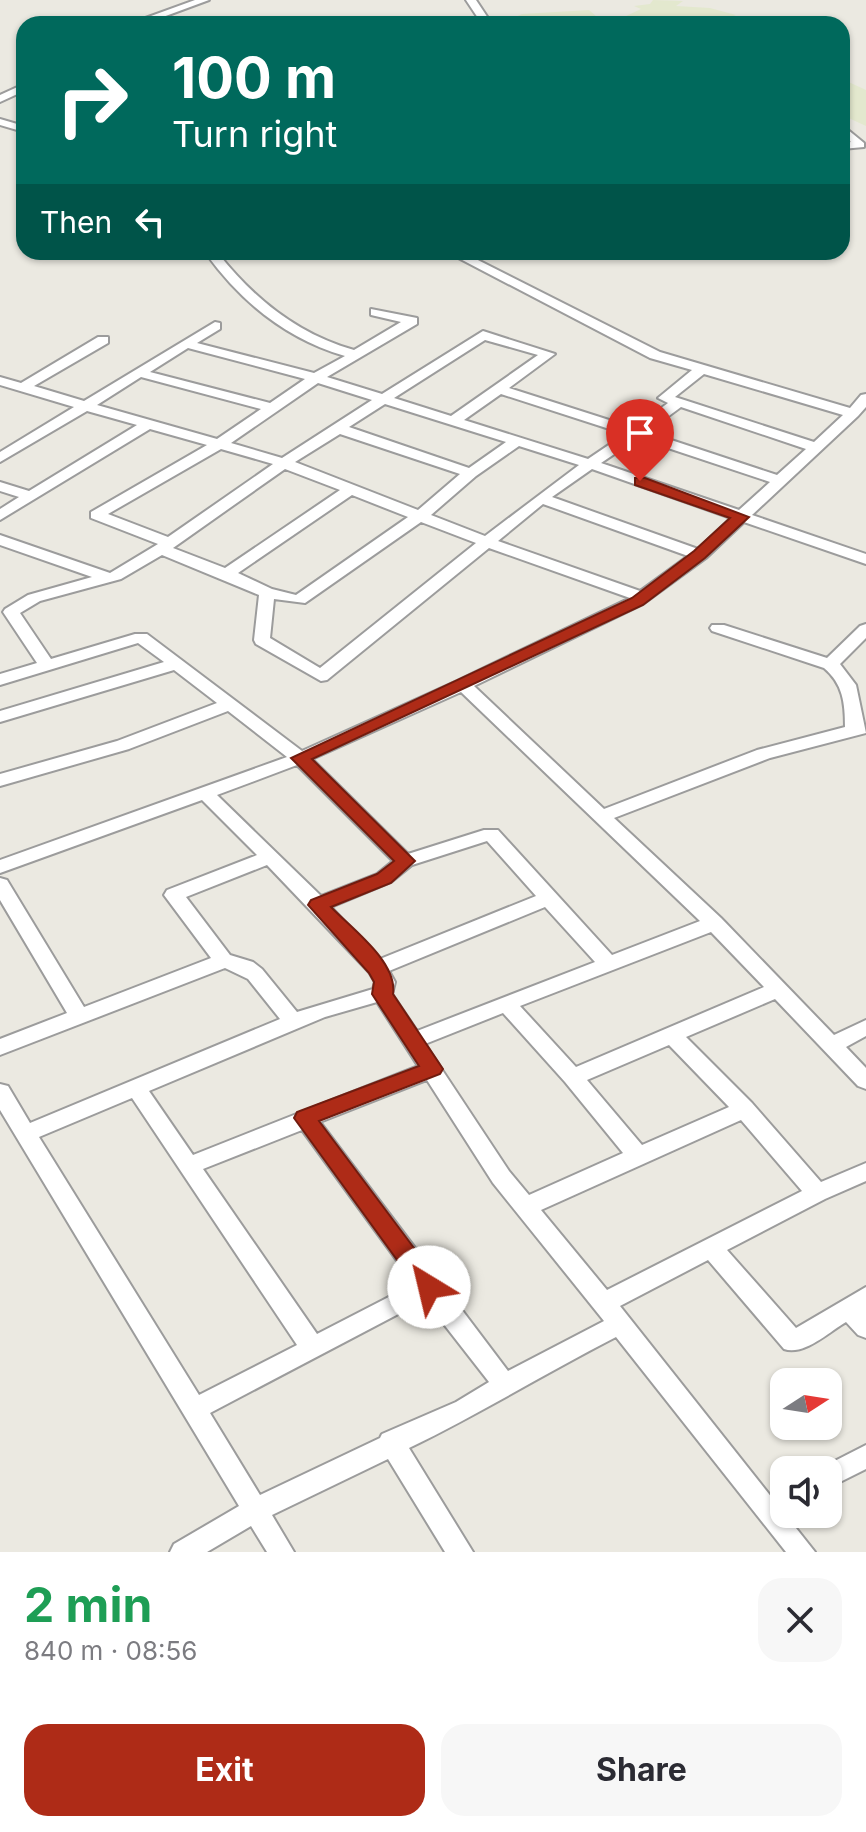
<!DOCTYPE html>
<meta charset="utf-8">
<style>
:root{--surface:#fff;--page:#f7f7f7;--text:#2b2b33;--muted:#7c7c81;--accent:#ae2b17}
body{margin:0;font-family:Inter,sans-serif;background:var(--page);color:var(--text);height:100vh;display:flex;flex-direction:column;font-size:30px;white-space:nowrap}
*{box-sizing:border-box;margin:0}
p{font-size:26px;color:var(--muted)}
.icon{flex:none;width:44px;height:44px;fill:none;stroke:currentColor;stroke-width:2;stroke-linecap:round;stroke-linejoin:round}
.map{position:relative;height:1552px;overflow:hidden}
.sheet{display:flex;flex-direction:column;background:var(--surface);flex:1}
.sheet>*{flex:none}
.guide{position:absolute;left:16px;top:16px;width:834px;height:244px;border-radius:24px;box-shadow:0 2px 6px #0004;background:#00695c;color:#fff;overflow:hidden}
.needle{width:52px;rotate:78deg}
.controls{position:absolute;left:770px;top:1368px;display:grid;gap:16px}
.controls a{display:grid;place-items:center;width:72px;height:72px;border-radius:16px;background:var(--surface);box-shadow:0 2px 6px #0004;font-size:40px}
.pin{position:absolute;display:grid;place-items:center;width:68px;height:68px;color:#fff;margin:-82px -34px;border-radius:50% 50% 50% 0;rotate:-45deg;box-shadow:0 0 8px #0007}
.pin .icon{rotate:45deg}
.me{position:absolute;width:88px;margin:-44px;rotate:324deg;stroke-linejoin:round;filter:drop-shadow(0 0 6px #0008)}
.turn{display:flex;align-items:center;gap:28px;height:168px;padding:0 24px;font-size:36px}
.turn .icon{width:104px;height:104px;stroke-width:2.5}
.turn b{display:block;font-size:56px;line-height:68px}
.then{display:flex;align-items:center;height:76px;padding:0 24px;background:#0003;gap:16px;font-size:30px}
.round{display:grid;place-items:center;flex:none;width:84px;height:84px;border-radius:24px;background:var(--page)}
.summary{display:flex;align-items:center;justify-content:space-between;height:136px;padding:0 24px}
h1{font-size:48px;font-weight:700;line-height:60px;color:#1e9e55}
.primary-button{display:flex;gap:16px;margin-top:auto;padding:16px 24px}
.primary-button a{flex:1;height:92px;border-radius:24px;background:var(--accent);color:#fff;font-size:32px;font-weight:700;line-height:92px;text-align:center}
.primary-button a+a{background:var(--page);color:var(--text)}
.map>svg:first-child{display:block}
.farmland{fill:#e3e8ce}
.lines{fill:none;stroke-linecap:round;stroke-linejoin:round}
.minor-casing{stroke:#9c9c9c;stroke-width:4}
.minor{fill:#fff;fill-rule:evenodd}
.route{fill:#ae2b17;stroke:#711c0f;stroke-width:2}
</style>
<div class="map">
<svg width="866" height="1552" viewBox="0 0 866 1552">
<rect width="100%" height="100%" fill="#ebe9e1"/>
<path class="farmland" d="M 653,0 L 683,1 L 676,6 L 710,8 L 736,15 L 715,24 L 614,24 L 609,19 L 624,17 L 641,9 L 634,6 L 650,4 Z
M 589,10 L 603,22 L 512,24 L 513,18 L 522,14 Z
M 842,79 L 866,90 L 866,126 L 842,115 Z"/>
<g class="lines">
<defs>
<path id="minor" d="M 195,0 L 209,0 L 144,24 L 129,24 Z
M 466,0 L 476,0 L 492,24 L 482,24 Z
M 24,84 L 24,91 L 0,102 L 0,95 Z
M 0,119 L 24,126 L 24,132 L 0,125 Z
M 842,125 L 864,143 L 864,147 L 842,149 L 842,143 L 851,142 L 842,134 Z
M 205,252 L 217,252 C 253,298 297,334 354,350 L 401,322 L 371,315 L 371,309 L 417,318 L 417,324 L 327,377 L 382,394 L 483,331 L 555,354 L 509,388 L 634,428 L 668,403 L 658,398 L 692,370 L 650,358 L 447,252 L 462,252 L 660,352 L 850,408 L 861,395 L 866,394 L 866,407 L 858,416 L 752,515 L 866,554 L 866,564 L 744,522 L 706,558 L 643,604 L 474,686 L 604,809 L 757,750 L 845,727 C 845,703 843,684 824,668 L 712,631 L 710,628 L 712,625 L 724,625 L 827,658 L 860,626 L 866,624 L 866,638 L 840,664 L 856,685 L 866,733 L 770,758 L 614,818 L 721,918 L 834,1035 L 866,1020 L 866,1036 L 846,1047 L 866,1068 L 866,1089 L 858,1086 L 775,999 L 686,1037 L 752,1103 L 821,1182 L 866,1163 L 866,1181 L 825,1199 L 727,1250 L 796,1328 L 866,1287 L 866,1338 L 858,1335 L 846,1322 C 829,1332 804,1356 784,1349 L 708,1260 L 620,1306 L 815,1552 L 786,1552 L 616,1337 C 546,1373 479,1414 409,1448 L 473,1552 L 445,1552 L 388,1459 L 272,1515 L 294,1552 L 267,1552 L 251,1526 L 207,1552 L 170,1552 L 174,1544 L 239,1506 L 0,1110 L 0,1084 L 8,1086 L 30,1123 L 280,1019 L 248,979 L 225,968 L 0,1055 L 0,1039 L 67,1013 L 0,900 L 0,878 L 7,880 L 84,1007 L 211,958 L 164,895 L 167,890 L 257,855 L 202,800 L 0,873 L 0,860 L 287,757 L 228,711 L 129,749 L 0,786 L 0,774 L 117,741 L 217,703 L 174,670 L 0,722 L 0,711 L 164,662 L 138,643 L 0,685 L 0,674 L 37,663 L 3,612 L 5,609 L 28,595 L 92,577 L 0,545 L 0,535 L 110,573 L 158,544 L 91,518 L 91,512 L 207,445 L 150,429 L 0,520 L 0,509 L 19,497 L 0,491 L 0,482 L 29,491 L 137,425 L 87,411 L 0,462 L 0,452 L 74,407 L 0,385 L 0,377 L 21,383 L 98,337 L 108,337 L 108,343 L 34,386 L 84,401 L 215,322 L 220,323 L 220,329 L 197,343 L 314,373 L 345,356 C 286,339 240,301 205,252 ZM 485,340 L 538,355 L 451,416 L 394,398 ZM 188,348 L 305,379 L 270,403 L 150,372 ZM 704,374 L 843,415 L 814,442 L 675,397 ZM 141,377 L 261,409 L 217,439 L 97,405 ZM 318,383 L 372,400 L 282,458 L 231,443 ZM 501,394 L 625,434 L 588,459 L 464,420 ZM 385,404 L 506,442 L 469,468 L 349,427 ZM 681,407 L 806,449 L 777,475 L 647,432 ZM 340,434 L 460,474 L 418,510 L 295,462 ZM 638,438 L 770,482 L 739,510 L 601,463 ZM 519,446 L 579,465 L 485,536 L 431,515 L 476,476 ZM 221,449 L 273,464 L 168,537 L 108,514 ZM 285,469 L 340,490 L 225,568 L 173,548 ZM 592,469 L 731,518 L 698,549 L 552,497 ZM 352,495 L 408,517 L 296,595 L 272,589 L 238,573 ZM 543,504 L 688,556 L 640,591 L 498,541 ZM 421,522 L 476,543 L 320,668 L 270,638 L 274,599 L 305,603 ZM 489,548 L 630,598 L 457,681 L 302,751 L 147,634 L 135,634 L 51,659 L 20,613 L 40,601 L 121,579 L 162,555 L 259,595 L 254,640 L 256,644 L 321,681 L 327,680 ZM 461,692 L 700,921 L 612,955 L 498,830 L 484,830 L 408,854 L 312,759 ZM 297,765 L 393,861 L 377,874 L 321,896 L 217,795 ZM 487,841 L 536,896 L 380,959 L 331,907 L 391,882 L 412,865 ZM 267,865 L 369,972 L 375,982 L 373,989 L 297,1012 L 262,969 L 253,962 L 230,955 L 186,897 ZM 545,907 L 595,962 L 417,1031 L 392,994 L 395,982 L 389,971 ZM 711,932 L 764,987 L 576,1067 L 520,1006 ZM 377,1002 L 418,1066 L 193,1155 L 149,1091 L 325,1017 ZM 503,1013 L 565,1082 L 623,1153 L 529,1195 L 509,1171 L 425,1044 ZM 669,1045 L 729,1107 L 642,1145 L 587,1080 ZM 427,1080 L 493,1183 L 604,1321 L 508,1371 L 320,1122 ZM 132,1098 L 297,1345 L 199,1395 L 39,1137 ZM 741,1120 L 802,1191 L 607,1290 L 541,1210 ZM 302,1130 L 414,1284 L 317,1334 L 203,1169 ZM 425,1300 L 489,1382 L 456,1402 L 382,1434 L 380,1438 L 260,1495 L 210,1413 Z
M 866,1445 L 866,1469 L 828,1488 L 828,1470 L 819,1469 Z"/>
</defs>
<use href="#minor" class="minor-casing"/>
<use href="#minor" class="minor"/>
</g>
<path class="route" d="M 635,478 L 645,478 L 749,517 L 705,558 L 643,605 L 312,759 L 415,861 L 391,883 L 331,907 C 351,928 398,962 393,994 L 443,1069 L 440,1074 L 319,1121 L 438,1280 L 441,1287 L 438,1293 L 429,1296 L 421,1293 L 294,1118 L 297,1112 L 419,1066 L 372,994 L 374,982 L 369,973 L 308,905 L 311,900 L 377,874 L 394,861 L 291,758 L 632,598 L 694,551 L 730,518 L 635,485 Z"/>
</svg>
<div class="controls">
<a><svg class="needle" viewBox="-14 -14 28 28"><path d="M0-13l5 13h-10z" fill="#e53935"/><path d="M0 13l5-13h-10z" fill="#7c7c81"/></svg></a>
<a><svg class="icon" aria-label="sound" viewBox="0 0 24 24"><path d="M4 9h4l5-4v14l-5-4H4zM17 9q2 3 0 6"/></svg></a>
</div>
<div class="pin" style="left:640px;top:481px;background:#d93025"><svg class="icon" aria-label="arrive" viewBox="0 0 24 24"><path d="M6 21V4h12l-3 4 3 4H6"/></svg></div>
<svg class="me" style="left:429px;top:1287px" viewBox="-20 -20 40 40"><circle r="19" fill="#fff"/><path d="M0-13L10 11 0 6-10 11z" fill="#ae2b17"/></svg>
<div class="guide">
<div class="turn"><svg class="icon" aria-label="right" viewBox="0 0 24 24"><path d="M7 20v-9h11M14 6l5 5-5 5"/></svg><div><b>100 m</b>Turn right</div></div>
<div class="then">Then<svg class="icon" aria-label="left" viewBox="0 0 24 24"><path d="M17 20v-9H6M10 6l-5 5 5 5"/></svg></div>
</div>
</div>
<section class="sheet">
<div class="summary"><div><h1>2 min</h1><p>840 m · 08:56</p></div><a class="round"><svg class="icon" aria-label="close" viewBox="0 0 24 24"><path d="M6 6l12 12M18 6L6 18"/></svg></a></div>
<div class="primary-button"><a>Exit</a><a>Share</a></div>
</section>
